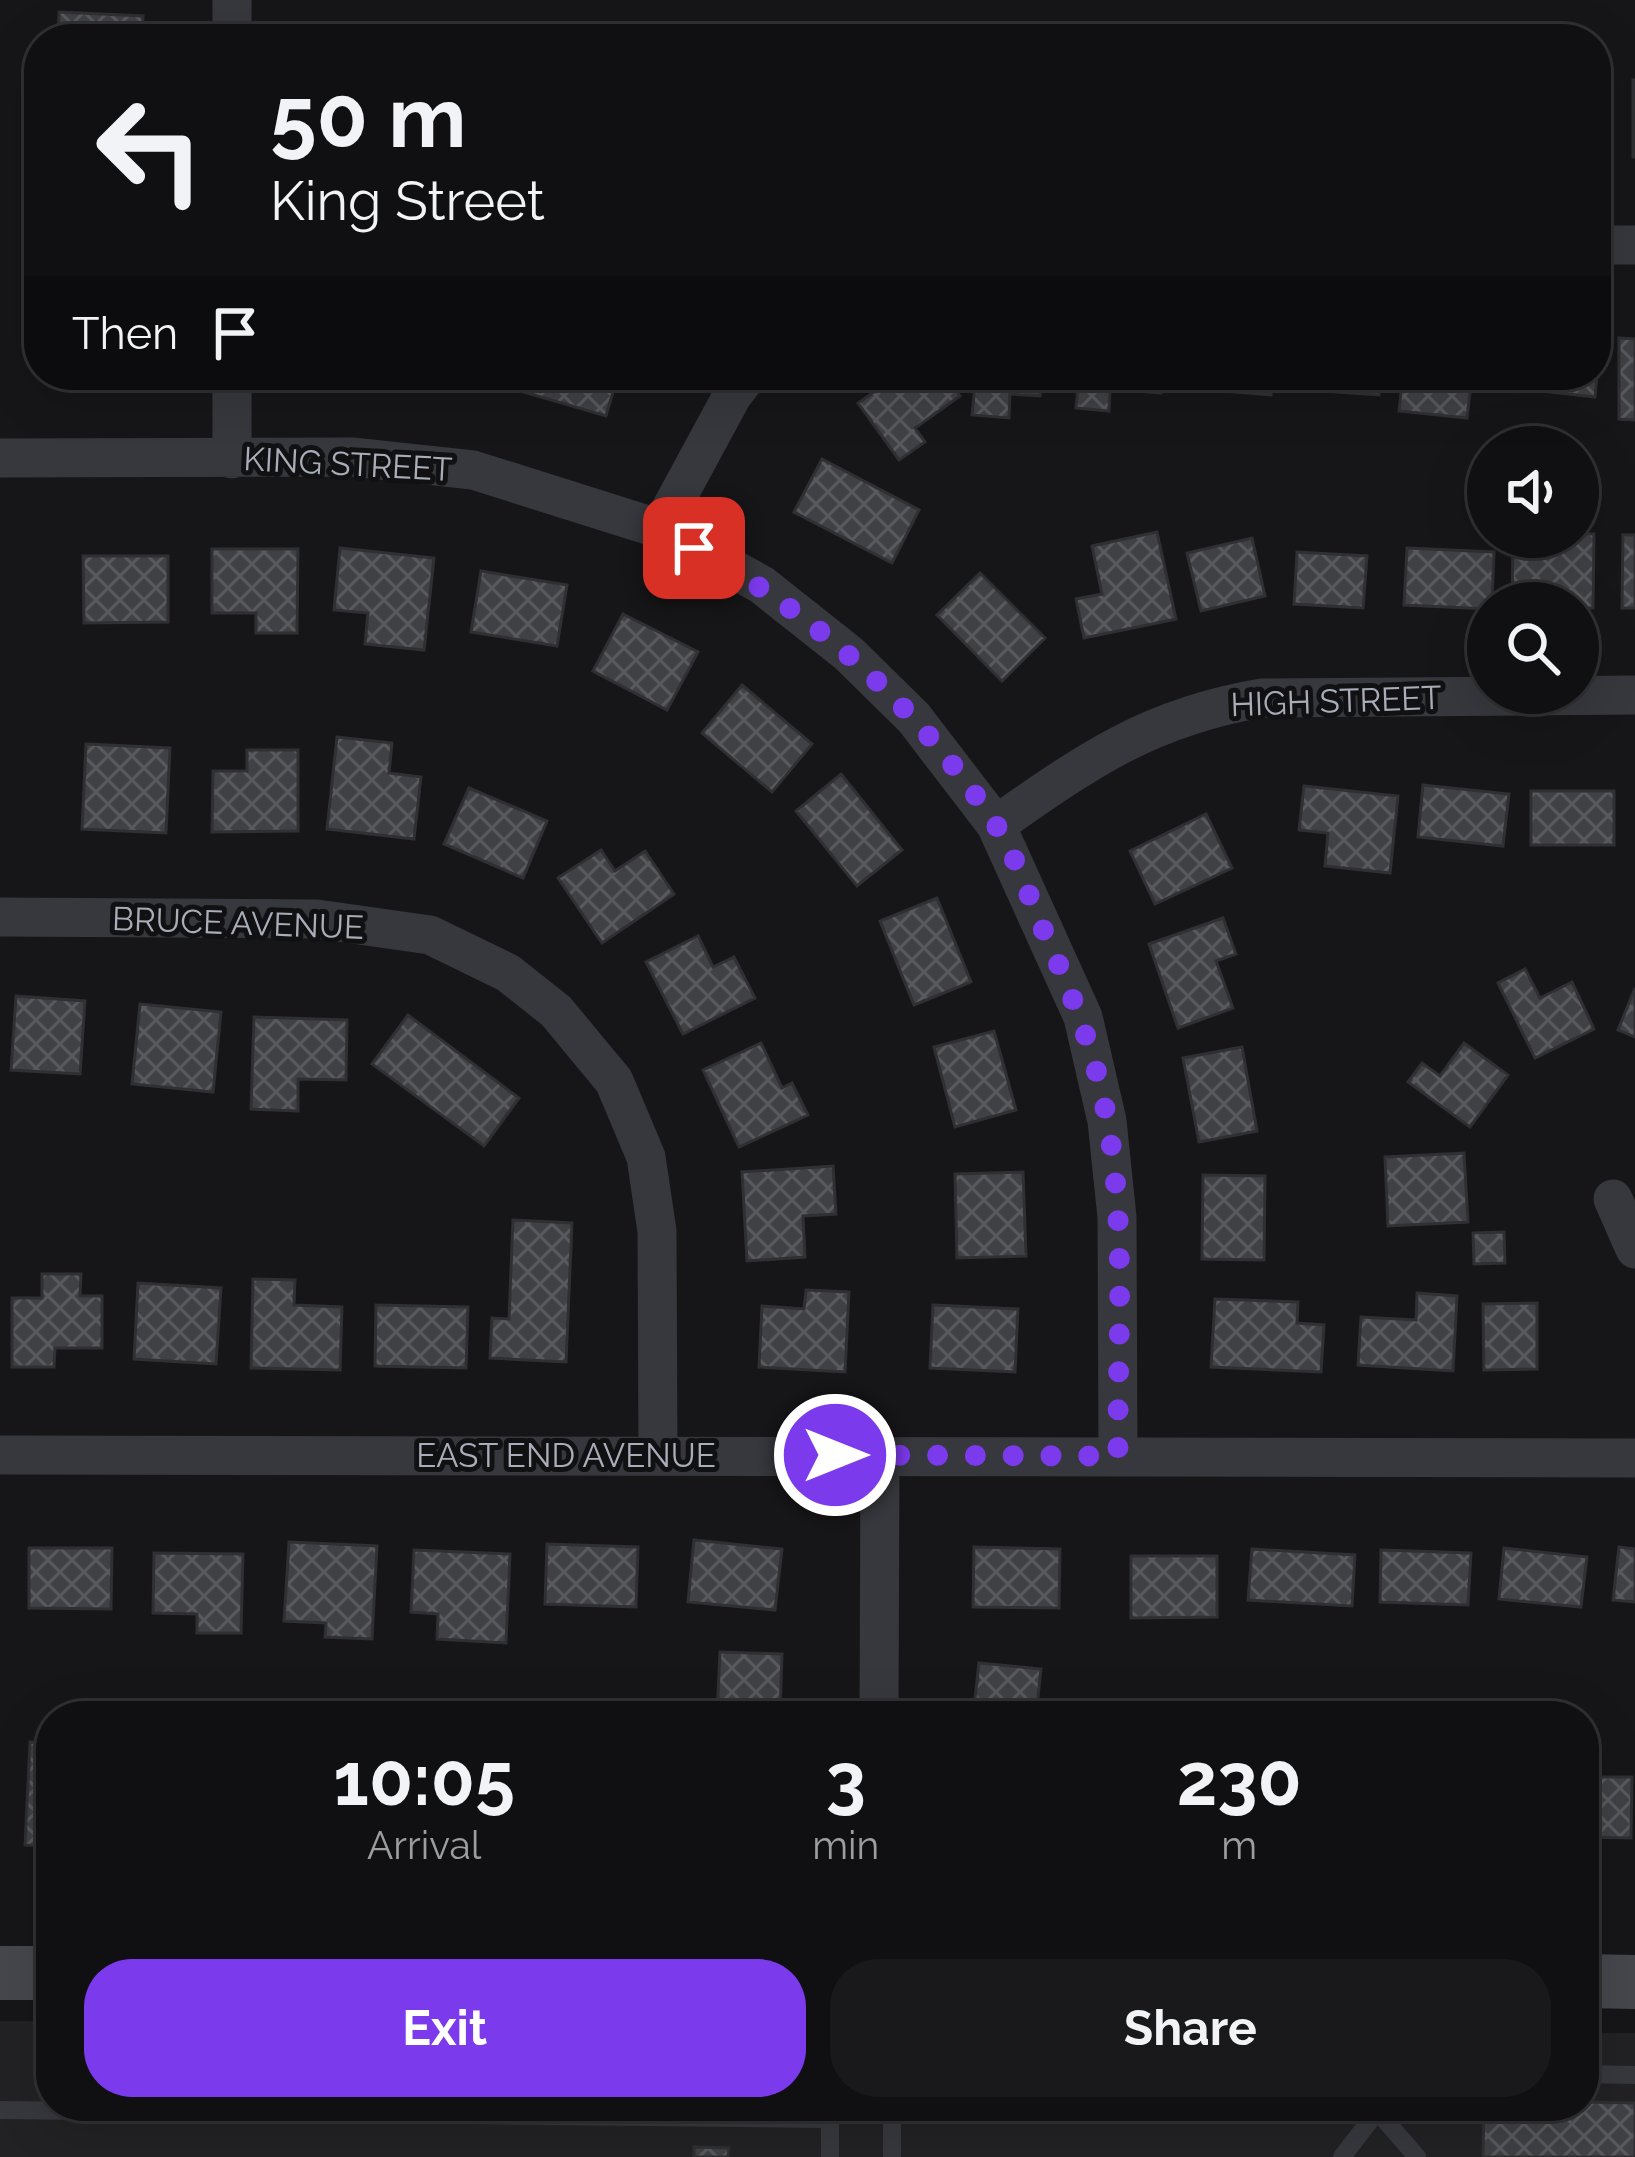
<!DOCTYPE html>
<style>
:root{--surface:#101012;--page:#19191b;--text:#f1f3f6;--muted:#9c9d9f;--line:#303032;--accent:#7c3aed}
body{margin:0;font-family:Raleway,sans-serif;background:var(--page);color:var(--text);height:100vh;display:flex;flex-direction:column;font-size:45px;white-space:nowrap}
*{box-sizing:border-box;margin:0}
p{font-size:39px;color:var(--muted)}
.icon{flex:none;width:66px;height:66px;fill:none;stroke:currentColor;stroke-width:2;stroke-linecap:round;stroke-linejoin:round}
.map{position:relative;flex:1;overflow:hidden}
.drawer{position:absolute;left:36px;top:1701px;width:1563px;height:420px;display:flex;flex-direction:column;background:var(--surface);border-radius:48px;box-shadow:0 12px 48px #0002,0 0 0 3px var(--line)}
.drawer>*{flex:none}
.guide{position:absolute;left:24px;top:24px;width:1587px;height:366px;border-radius:48px;box-shadow:0 12px 48px #0002,0 0 0 3px var(--line);background:#101012;color:var(--text);overflow:hidden}
.buttons{position:absolute;left:1467px;top:426px;display:grid;gap:24px}
.buttons a{display:grid;place-items:center;width:132px;height:132px;border-radius:50%;background:var(--surface);box-shadow:0 12px 48px #0002,0 0 0 3px var(--line);font-size:60px}
.pin{position:absolute;display:grid;place-items:center;width:102px;height:102px;color:#fff;margin:-51px;border-radius:24px;box-shadow:0 6px 18px #0006}
.me{position:absolute;width:132px;margin:-66px;rotate:90deg;stroke-linejoin:round;filter:drop-shadow(0 0 9px #0008)}
.turn{display:flex;align-items:center;gap:42px;height:252px;padding:0 48px;font-size:54px}
.turn .icon{width:156px;height:156px;stroke-width:2.5}
.turn b{display:block;font-size:84px;line-height:102px}
.then{display:flex;align-items:center;height:114px;padding:0 48px;background:#0003;gap:24px;font-size:45px}
.eta{display:flex;justify-content:space-evenly;align-items:center;height:204px;text-align:center}
.eta b{font-size:72px;font-weight:700;line-height:84px}
.primary-button{display:flex;gap:24px;margin-top:auto;padding:24px 48px}
.primary-button a{flex:1;height:138px;border-radius:48px;background:var(--accent);color:#fff;font-size:48px;font-weight:700;line-height:138px;text-align:center}
.primary-button a+a{background:var(--page);color:var(--text)}
.map>svg:first-child{display:block}
.built{fill:#222225}
.building{fill:url(#building-cross-hatch);stroke:#303034;stroke-width:3}
.lines{fill:none;stroke-linecap:round;stroke-linejoin:round}
.lane{stroke:#37383d;stroke-width:18}
.street{stroke:#37383d;stroke-width:39}
.secondary{stroke:#45474d;stroke-width:54}
.route{stroke:#7c3aed;stroke-width:21;stroke-dasharray:0 37.8}
.labels{text-anchor:middle;dominant-baseline:central;stroke-width:10;stroke-linejoin:round;paint-order:stroke}
.street-label{font-size:33px;fill:#a8adb8;stroke:#111113}
</style>
<div class="map">
<svg width="1635" height="2157" viewBox="0 0 1635 2157">
<defs>
<pattern id="building-cross-hatch" width="8" height="8" patternUnits="userSpaceOnUse" patternTransform="scale(3)"><rect width="8" height="8" fill="#404145"/><path d="M0 0l8 8M0 8l8-8" fill="none" stroke="#595a5e"/></pattern>
</defs>
<rect width="100%" height="100%" fill="#161618"/>
<path class="built" d="M 0,2021 L 51,2021 L 51,2106 L 1584,2106 L 1584,2033 L 1635,2033 L 1635,2157 L 0,2157 Z"/>
<path class="building" d="M 59,12 L 143,16 L 142,39 L 58,39 Z
M 327,32 L 421,35 L 421,39 L 327,39 Z
M 1633,80 L 1635,80 L 1635,157 L 1633,157 Z
M 1619,338 L 1635,339 L 1635,420 L 1619,419 Z
M 1596,341 L 1600,342 L 1595,397 L 1507,387 L 1508,375 L 1596,375 Z
M 524,375 L 618,375 L 606,416 L 520,391 Z
M 898,375 L 945,375 L 960,396 L 915,428 L 925,442 L 899,460 L 858,403 Z
M 976,375 L 1042,375 L 1040,396 L 1010,394 L 1009,418 L 972,415 Z
M 1079,375 L 1163,375 L 1161,393 L 1110,389 L 1109,411 L 1076,408 Z
M 1186,375 L 1273,375 L 1271,395 L 1185,388 Z
M 1296,375 L 1380,375 L 1379,395 L 1295,389 Z
M 1403,375 L 1489,375 L 1488,385 L 1471,384 L 1467,418 L 1399,411 Z
M 822,459 L 919,510 L 892,563 L 794,512 Z
M 1157,532 L 1176,619 L 1084,638 L 1076,599 L 1102,594 L 1092,546 Z
M 1578,534 L 1594,534 L 1593,608 L 1578,608 L 1578,603 L 1512,603 L 1513,537 L 1578,537 Z
M 1623,535 L 1635,535 L 1635,608 L 1622,608 Z
M 1252,538 L 1265,596 L 1201,611 L 1187,553 Z
M 340,548 L 434,558 L 424,650 L 365,644 L 368,613 L 334,610 Z
M 1407,548 L 1494,552 L 1492,603 L 1488,603 L 1488,609 L 1404,605 Z
M 212,549 L 298,549 L 297,633 L 256,633 L 256,613 L 212,613 Z
M 1297,552 L 1367,556 L 1363,608 L 1294,604 Z
M 83,556 L 168,556 L 168,622 L 84,623 Z
M 481,571 L 567,585 L 557,646 L 471,632 Z
M 980,573 L 1045,638 L 1002,681 L 937,615 Z
M 623,614 L 698,652 L 667,710 L 593,671 Z
M 742,685 L 812,744 L 772,792 L 702,733 Z
M 337,737 L 392,743 L 389,773 L 421,777 L 414,839 L 327,829 Z
M 86,744 L 170,748 L 166,833 L 82,829 Z
M 247,750 L 298,750 L 298,831 L 212,832 L 213,771 L 247,771 Z
M 841,774 L 902,850 L 857,886 L 796,811 Z
M 1423,785 L 1509,794 L 1503,846 L 1418,837 Z
M 1304,786 L 1398,796 L 1390,873 L 1325,866 L 1328,833 L 1299,830 Z
M 469,788 L 547,821 L 523,878 L 444,844 Z
M 1531,791 L 1614,791 L 1614,845 L 1531,845 Z
M 1206,814 L 1232,868 L 1155,904 L 1130,851 Z
M 601,850 L 615,871 L 645,851 L 674,894 L 602,943 L 558,878 Z
M 937,898 L 971,982 L 914,1005 L 880,921 Z
M 1223,918 L 1236,954 L 1216,961 L 1233,1008 L 1178,1028 L 1149,944 Z
M 698,936 L 713,967 L 734,957 L 755,998 L 683,1034 L 646,962 Z
M 1525,969 L 1540,998 L 1572,982 L 1594,1029 L 1535,1058 L 1498,983 Z
M 1635,988 L 1635,1037 L 1618,1030 Z
M 16,996 L 85,1001 L 80,1074 L 11,1070 Z
M 140,1004 L 221,1012 L 213,1092 L 132,1084 Z
M 408,1015 L 519,1098 L 484,1146 L 372,1064 Z
M 254,1017 L 347,1020 L 346,1080 L 298,1079 L 298,1111 L 251,1109 Z
M 994,1031 L 1016,1110 L 955,1127 L 934,1047 Z
M 761,1043 L 782,1088 L 792,1083 L 808,1115 L 739,1147 L 703,1070 Z
M 1464,1043 L 1508,1075 L 1470,1127 L 1408,1082 L 1422,1063 L 1440,1076 Z
M 1242,1047 L 1257,1131 L 1199,1142 L 1183,1058 Z
M 1464,1153 L 1468,1222 L 1388,1226 L 1385,1157 Z
M 833,1166 L 836,1214 L 803,1216 L 805,1257 L 747,1261 L 742,1172 Z
M 1023,1172 L 1026,1256 L 957,1258 L 955,1174 Z
M 1203,1175 L 1265,1176 L 1264,1260 L 1202,1259 Z
M 513,1220 L 572,1223 L 566,1362 L 490,1358 L 492,1318 L 509,1319 Z
M 1504,1232 L 1505,1263 L 1474,1264 L 1473,1233 Z
M 42,1274 L 81,1274 L 80,1296 L 102,1296 L 102,1348 L 55,1348 L 54,1367 L 12,1367 L 12,1298 L 42,1298 Z
M 253,1279 L 295,1280 L 294,1305 L 342,1307 L 340,1370 L 251,1368 Z
M 138,1283 L 221,1288 L 216,1364 L 134,1359 Z
M 806,1290 L 849,1292 L 845,1372 L 759,1367 L 762,1306 L 804,1309 Z
M 1417,1293 L 1457,1296 L 1453,1371 L 1358,1365 L 1361,1317 L 1416,1320 Z
M 1215,1299 L 1298,1302 L 1297,1323 L 1324,1325 L 1321,1372 L 1211,1367 Z
M 1537,1303 L 1537,1369 L 1484,1370 L 1483,1304 Z
M 376,1305 L 468,1307 L 466,1368 L 375,1366 Z
M 933,1305 L 1018,1309 L 1015,1372 L 930,1368 Z
M 694,1540 L 782,1549 L 775,1610 L 688,1602 Z
M 289,1542 L 377,1546 L 372,1639 L 325,1637 L 326,1623 L 284,1621 Z
M 547,1544 L 638,1547 L 636,1607 L 545,1604 Z
M 974,1547 L 1060,1549 L 1059,1608 L 973,1607 Z
M 1619,1547 L 1635,1549 L 1635,1602 L 1613,1600 Z
M 29,1548 L 112,1548 L 111,1609 L 29,1608 Z
M 1504,1548 L 1587,1557 L 1581,1607 L 1499,1599 Z
M 1252,1549 L 1355,1555 L 1352,1606 L 1248,1600 Z
M 414,1550 L 510,1554 L 506,1643 L 437,1639 L 438,1614 L 411,1612 Z
M 1381,1550 L 1471,1553 L 1468,1605 L 1380,1602 Z
M 154,1553 L 243,1554 L 241,1633 L 197,1633 L 197,1614 L 153,1613 Z
M 1131,1556 L 1217,1556 L 1217,1617 L 1131,1618 Z
M 720,1652 L 782,1654 L 780,1716 L 717,1716 Z
M 979,1663 L 1041,1669 L 1036,1716 L 973,1716 Z
M 30,1742 L 51,1743 L 51,1846 L 25,1845 Z
M 1584,1777 L 1632,1777 L 1631,1838 L 1584,1837 Z
M 1584,2102 L 1635,2103 L 1635,2157 L 1483,2157 L 1484,2106 L 1584,2106 Z
M 694,2147 L 729,2148 L 728,2157 L 694,2157 Z"/>
<g class="lines">
<path class="lane" d="M 1584,2074 L 1635,2075
M 0,2110 L 830,2119
M 1379,2113 L 1416,2113 L 1442,2106
M 1379,2113 L 1417,2157
M 830,2157 L 830,2119 L 835,2106
M 892,2157 L 892,2106
M 1342,2157 L 1381,2106"/>
<path class="street" d="M 232,39 L 232,0
M 1596,245 L 1635,245
M 232,375 L 232,459
M 0,458 L 352,457 L 473,470 L 660,529 L 762,585 L 849,654 L 914,718 L 996,825 L 1083,1017 L 1107,1121 L 1117,1217 L 1118,1456
M 660,529 L 732,396 L 748,375
M 996,825 C 1087,761 1149,717 1262,698 L 1635,695
M 0,917 L 317,919 L 430,935 L 508,973 L 556,1011 L 614,1081 L 646,1157 L 657,1231 L 658,1456
M 1613,1199 L 1635,1249
M 0,1455 L 1635,1458
M 879,1716 L 880,1455"/>
<path class="secondary" d="M 0,1973 L 51,1973
M 1584,1981 L 1635,1982"/>
</g>
<g class="lines">
<path class="route" d="M 694,548 C 817,615 916,705 994,822 C 1015,853 1028,895 1043,929 C 1071,991 1095,1051 1107,1119 C 1127,1228 1117,1345 1118,1456 L 835,1455"/>
</g>
<g class="labels">
<g class="street-label">
<text transform="translate(348 464) rotate(3)">KING STREET</text>
<text transform="translate(1336 701) rotate(-2)">HIGH STREET</text>
<text transform="translate(238 923) rotate(2)">BRUCE AVENUE</text>
<text x="566" y="1455">EAST END AVENUE</text>
</g>
</g>
</svg>
<div class="buttons">
<a><svg class="icon" aria-label="sound" viewBox="0 0 24 24"><path d="M4 9h4l5-4v14l-5-4H4zM17 9q2 3 0 6"/></svg></a>
<a><svg class="icon" aria-label="search" viewBox="0 0 24 24"><circle cx="10" cy="10" r="6"/><path d="M15 15l6 6"/></svg></a>
</div>
<div class="pin" style="left:694px;top:548px;background:#d93025"><svg class="icon" aria-label="arrive" viewBox="0 0 24 24"><path d="M6 21V4h12l-3 4 3 4H6"/></svg></div>
<svg class="me" style="left:835px;top:1455px" viewBox="-20 -20 40 40"><circle r="17" fill="#7c3aed" stroke="#fff" stroke-width="3"/><path d="M0-11L8 9 0 5-8 9z" fill="#fff"/></svg>
<div class="guide">
<div class="turn"><svg class="icon" aria-label="left" viewBox="0 0 24 24"><path d="M17 20v-9H6M10 6l-5 5 5 5"/></svg><div><b>50 m</b>King Street</div></div>
<div class="then">Then<svg class="icon" aria-label="arrive" viewBox="0 0 24 24"><path d="M6 21V4h12l-3 4 3 4H6"/></svg></div>
</div>
<section class="drawer">
<div class="eta">
<div><b>10:05</b><p>Arrival</p></div>
<div><b>3</b><p>min</p></div>
<div><b>230</b><p>m</p></div>
</div>
<div class="primary-button"><a>Exit</a><a>Share</a></div>
</section>
</div>
